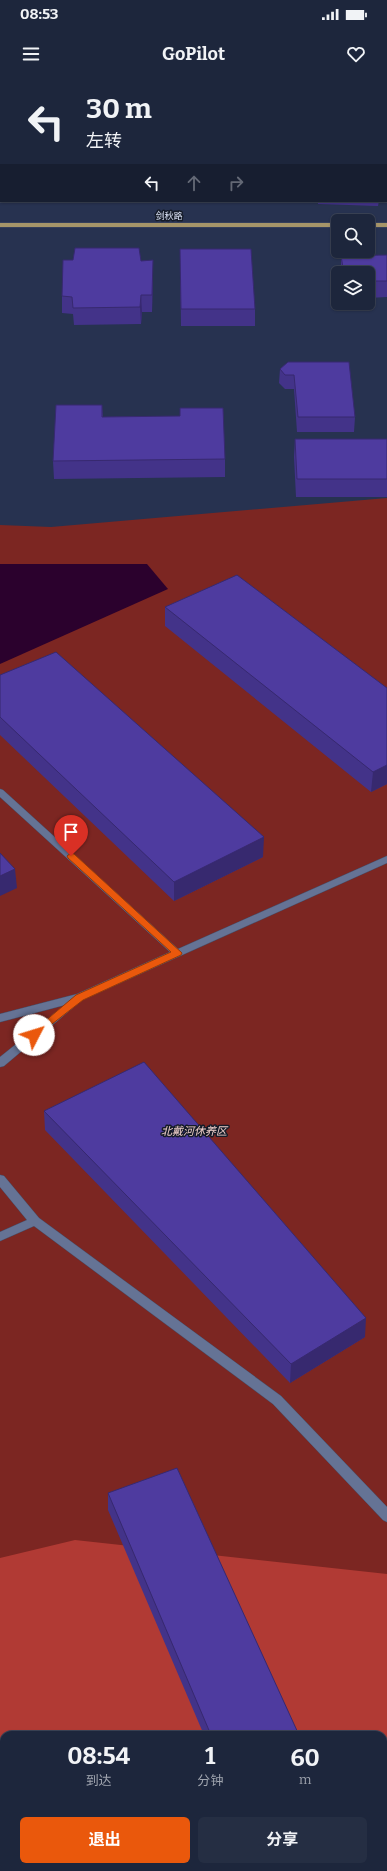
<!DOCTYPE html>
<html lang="zh">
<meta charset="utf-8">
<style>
:root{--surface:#1d263c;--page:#252e43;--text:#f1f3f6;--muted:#a0a5af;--line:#3b4356;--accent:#ea580c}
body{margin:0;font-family:Bitter,"Noto Sans SC",serif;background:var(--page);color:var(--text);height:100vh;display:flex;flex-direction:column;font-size:15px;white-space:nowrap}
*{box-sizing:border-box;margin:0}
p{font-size:13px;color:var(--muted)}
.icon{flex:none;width:22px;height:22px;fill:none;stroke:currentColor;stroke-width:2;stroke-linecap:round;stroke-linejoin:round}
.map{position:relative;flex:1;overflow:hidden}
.panel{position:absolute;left:0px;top:1651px;width:387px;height:140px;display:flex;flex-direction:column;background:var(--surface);border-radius:12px 12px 0 0;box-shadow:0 1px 3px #0004,0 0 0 1px var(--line)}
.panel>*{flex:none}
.guide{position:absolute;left:0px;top:0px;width:387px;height:122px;box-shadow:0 1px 3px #0004,0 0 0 1px var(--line);background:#1d263c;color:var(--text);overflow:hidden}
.tools{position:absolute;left:331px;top:134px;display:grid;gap:8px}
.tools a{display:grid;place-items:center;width:44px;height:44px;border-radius:6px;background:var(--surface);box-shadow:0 1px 3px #0004,0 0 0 1px var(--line);font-size:20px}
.pin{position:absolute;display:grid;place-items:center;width:34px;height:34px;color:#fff;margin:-41px -17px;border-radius:50% 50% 50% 0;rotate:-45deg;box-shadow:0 0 4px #0007}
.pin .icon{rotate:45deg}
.me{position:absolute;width:44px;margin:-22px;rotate:50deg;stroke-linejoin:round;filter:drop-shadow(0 0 3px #0008)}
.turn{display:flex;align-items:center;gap:14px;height:84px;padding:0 20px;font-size:18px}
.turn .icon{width:52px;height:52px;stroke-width:2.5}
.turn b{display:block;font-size:28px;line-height:34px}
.lanes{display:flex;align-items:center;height:38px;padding:0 20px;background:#0003;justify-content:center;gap:20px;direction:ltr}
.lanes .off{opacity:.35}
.eta{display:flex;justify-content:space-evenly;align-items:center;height:68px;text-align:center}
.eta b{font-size:24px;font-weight:700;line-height:28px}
.primary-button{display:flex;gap:8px;margin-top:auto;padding:8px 20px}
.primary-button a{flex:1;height:46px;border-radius:6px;background:var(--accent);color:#fff;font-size:16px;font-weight:700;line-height:46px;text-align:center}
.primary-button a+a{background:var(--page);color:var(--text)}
.status{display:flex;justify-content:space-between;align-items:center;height:28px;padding:0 20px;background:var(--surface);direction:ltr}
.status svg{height:11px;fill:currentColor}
header{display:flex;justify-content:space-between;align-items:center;height:52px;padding:0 20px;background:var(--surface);font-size:18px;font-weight:700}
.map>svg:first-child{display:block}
.green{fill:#7c2622;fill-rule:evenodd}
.forest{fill:#b13a34;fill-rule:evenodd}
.water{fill:#2b012d}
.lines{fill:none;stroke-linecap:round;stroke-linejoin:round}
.minor-casing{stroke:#444d67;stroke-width:1}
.major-casing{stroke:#444d67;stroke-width:1}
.minor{fill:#657395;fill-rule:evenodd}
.major{fill:#a69569;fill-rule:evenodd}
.wall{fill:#433389}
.shaded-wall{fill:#37296f}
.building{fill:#4e3b9f;stroke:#37296f}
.route{fill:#ea580c;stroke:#983908}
.labels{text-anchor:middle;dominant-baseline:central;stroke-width:3;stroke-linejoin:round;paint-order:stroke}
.far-street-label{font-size:9px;fill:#dae2f5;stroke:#151b28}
.park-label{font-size:11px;font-style:italic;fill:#eecec9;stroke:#151b28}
</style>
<div class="status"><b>08:53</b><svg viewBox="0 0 49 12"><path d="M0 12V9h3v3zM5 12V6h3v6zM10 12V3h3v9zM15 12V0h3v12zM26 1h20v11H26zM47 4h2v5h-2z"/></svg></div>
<header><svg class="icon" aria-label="menu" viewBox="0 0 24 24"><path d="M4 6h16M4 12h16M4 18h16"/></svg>GoPilot<svg class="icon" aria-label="heart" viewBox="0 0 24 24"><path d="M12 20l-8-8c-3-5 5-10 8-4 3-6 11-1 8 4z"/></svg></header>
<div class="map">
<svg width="387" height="1791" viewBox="0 0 387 1791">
<rect width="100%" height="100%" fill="#273250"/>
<path class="green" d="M 387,418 L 387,1791 L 0,1791 L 0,445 L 51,447 ZM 4,1655 L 383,1655 L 383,1787 L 4,1787 Z"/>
<path class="forest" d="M 75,1460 L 387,1494 L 387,1791 L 0,1791 L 0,1478 ZM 4,1655 L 383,1655 L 383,1787 L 4,1787 Z"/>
<path class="water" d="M 0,484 L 147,484 L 168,509 L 0,584 Z"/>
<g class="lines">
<defs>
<path id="minor" d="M 0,709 L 3,710 L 178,869 L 387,776 L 387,783 L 82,920 L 4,986 L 0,987 L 0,977 L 65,925 L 0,942 L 0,934 L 77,914 L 170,872 L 0,717 Z
M 0,1095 L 4,1096 L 39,1138 L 281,1316 L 387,1427 L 387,1442 L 383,1440 L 273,1324 L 34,1146 L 0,1161 L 0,1152 L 27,1140 L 0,1107 Z
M 387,1718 L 387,1733 L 383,1735 L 383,1720 Z
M 275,1787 L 294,1787 L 292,1791 L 273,1791 Z"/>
<path id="major" d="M 0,143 L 338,143 L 338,147 L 0,147 Z
M 368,143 L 387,143 L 387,147 L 368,147 Z"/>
</defs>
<use href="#minor" class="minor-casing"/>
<use href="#major" class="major-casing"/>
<use href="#minor" class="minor"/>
<use href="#major" class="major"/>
</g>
<path class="wall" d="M 197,0 L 244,0 L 244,1 L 197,1 Z
M 351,0 L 387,0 L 387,14 L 386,14 L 386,1 L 350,1 Z
M 167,121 L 200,121 L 200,122 Z
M 318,121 L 379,121 L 378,126 L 318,124 Z
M 180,169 L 255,229 L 255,246 L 181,246 Z
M 387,175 L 387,217 L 368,218 L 368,193 L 341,193 L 341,176 Z
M 141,181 L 153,197 L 152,232 L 142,232 L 141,244 L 74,245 L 73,234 L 62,233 L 62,216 Z
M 288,282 L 355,337 L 354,352 L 297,352 L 294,309 L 285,309 L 279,303 L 280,289 Z
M 102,325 L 103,337 L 180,336 L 225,379 L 225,397 L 54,399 L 53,381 Z
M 295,359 L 387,359 L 387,417 L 296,417 L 294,377 Z
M 165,527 L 387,608 L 387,704 L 371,712 L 165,546 Z
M 0,595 L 263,777 L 174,821 L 0,655 Z
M 44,1031 L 365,1257 L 290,1303 L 45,1050 Z
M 108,1413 L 299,1655 L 204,1655 L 108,1430 Z"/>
<path class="shaded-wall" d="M 358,0 L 378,0 L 378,1 L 358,1 Z
M 386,1 L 387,1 L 387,14 L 386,14 Z
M 153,180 L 153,197 L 152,232 L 152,215 Z
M 141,215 L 142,232 L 141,244 L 140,227 Z
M 387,685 L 387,704 L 371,712 L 373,692 Z
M 264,757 L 263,777 L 174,821 L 174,802 Z
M 15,789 L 17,808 L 0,816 L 0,796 Z
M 366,1238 L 365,1257 L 290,1303 L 291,1284 Z"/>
<path class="building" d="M 139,0 L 183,0 L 182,1 L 139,1 Z
M 75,168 L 139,168 L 141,181 L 153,180 L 152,215 L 141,215 L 140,227 L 73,228 L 72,217 L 62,216 L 63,180 L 73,180 Z
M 180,169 L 251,169 L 255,229 L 181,229 Z
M 387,175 L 387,201 L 368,201 L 368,193 L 344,193 L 341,176 Z
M 288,282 L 349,282 L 355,337 L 298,337 L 294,295 L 285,295 L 280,289 Z
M 56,325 L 102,325 L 102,337 L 180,336 L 180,328 L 223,328 L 225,379 L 53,381 Z
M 295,359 L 387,359 L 387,399 L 297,399 Z
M 237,495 L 387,608 L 387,685 L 373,692 L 165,527 Z
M 56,572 L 264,757 L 174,802 L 0,637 L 0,595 Z
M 0,773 L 15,789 L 0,796 Z
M 144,982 L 366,1238 L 291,1284 L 44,1031 Z
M 177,1388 L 299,1655 L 211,1655 L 108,1413 Z
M 48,1787 L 133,1787 L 133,1791 L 0,1791 Z"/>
<path class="route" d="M 71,773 L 74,774 L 182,873 L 181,875 L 83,920 L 34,958 L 31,958 L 30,955 L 31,953 L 76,915 L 171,872 L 68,778 L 67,776 Z"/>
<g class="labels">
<g class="far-street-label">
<text x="169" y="136">剑秋路</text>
</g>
<g class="park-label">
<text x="194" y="1051">北戴河休养区</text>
</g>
</g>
</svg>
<div class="tools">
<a><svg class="icon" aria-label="search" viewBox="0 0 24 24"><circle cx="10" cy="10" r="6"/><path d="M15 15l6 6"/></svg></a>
<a><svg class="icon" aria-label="layers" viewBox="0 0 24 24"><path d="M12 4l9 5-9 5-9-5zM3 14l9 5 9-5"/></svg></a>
</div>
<div class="pin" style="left:71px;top:776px;background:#d93025"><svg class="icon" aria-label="arrive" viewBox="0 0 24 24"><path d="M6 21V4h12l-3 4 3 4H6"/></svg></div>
<svg class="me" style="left:34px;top:955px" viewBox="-20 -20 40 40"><circle r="19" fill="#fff"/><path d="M0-13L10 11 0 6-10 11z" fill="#ea580c"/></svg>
<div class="guide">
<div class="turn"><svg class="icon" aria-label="left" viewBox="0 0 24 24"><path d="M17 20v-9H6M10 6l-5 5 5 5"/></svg><div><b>30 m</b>左转</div></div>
<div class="lanes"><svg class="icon" aria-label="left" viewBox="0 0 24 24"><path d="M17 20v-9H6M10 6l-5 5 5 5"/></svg><svg class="icon off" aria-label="ahead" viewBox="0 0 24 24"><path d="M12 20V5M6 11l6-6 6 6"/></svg><svg class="icon off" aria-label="right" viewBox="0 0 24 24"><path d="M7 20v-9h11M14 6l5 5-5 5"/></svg></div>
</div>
<section class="panel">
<div class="eta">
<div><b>08:54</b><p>到达</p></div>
<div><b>1</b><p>分钟</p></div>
<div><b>60</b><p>m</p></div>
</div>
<div class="primary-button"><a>退出</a><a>分享</a></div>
</section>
</div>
